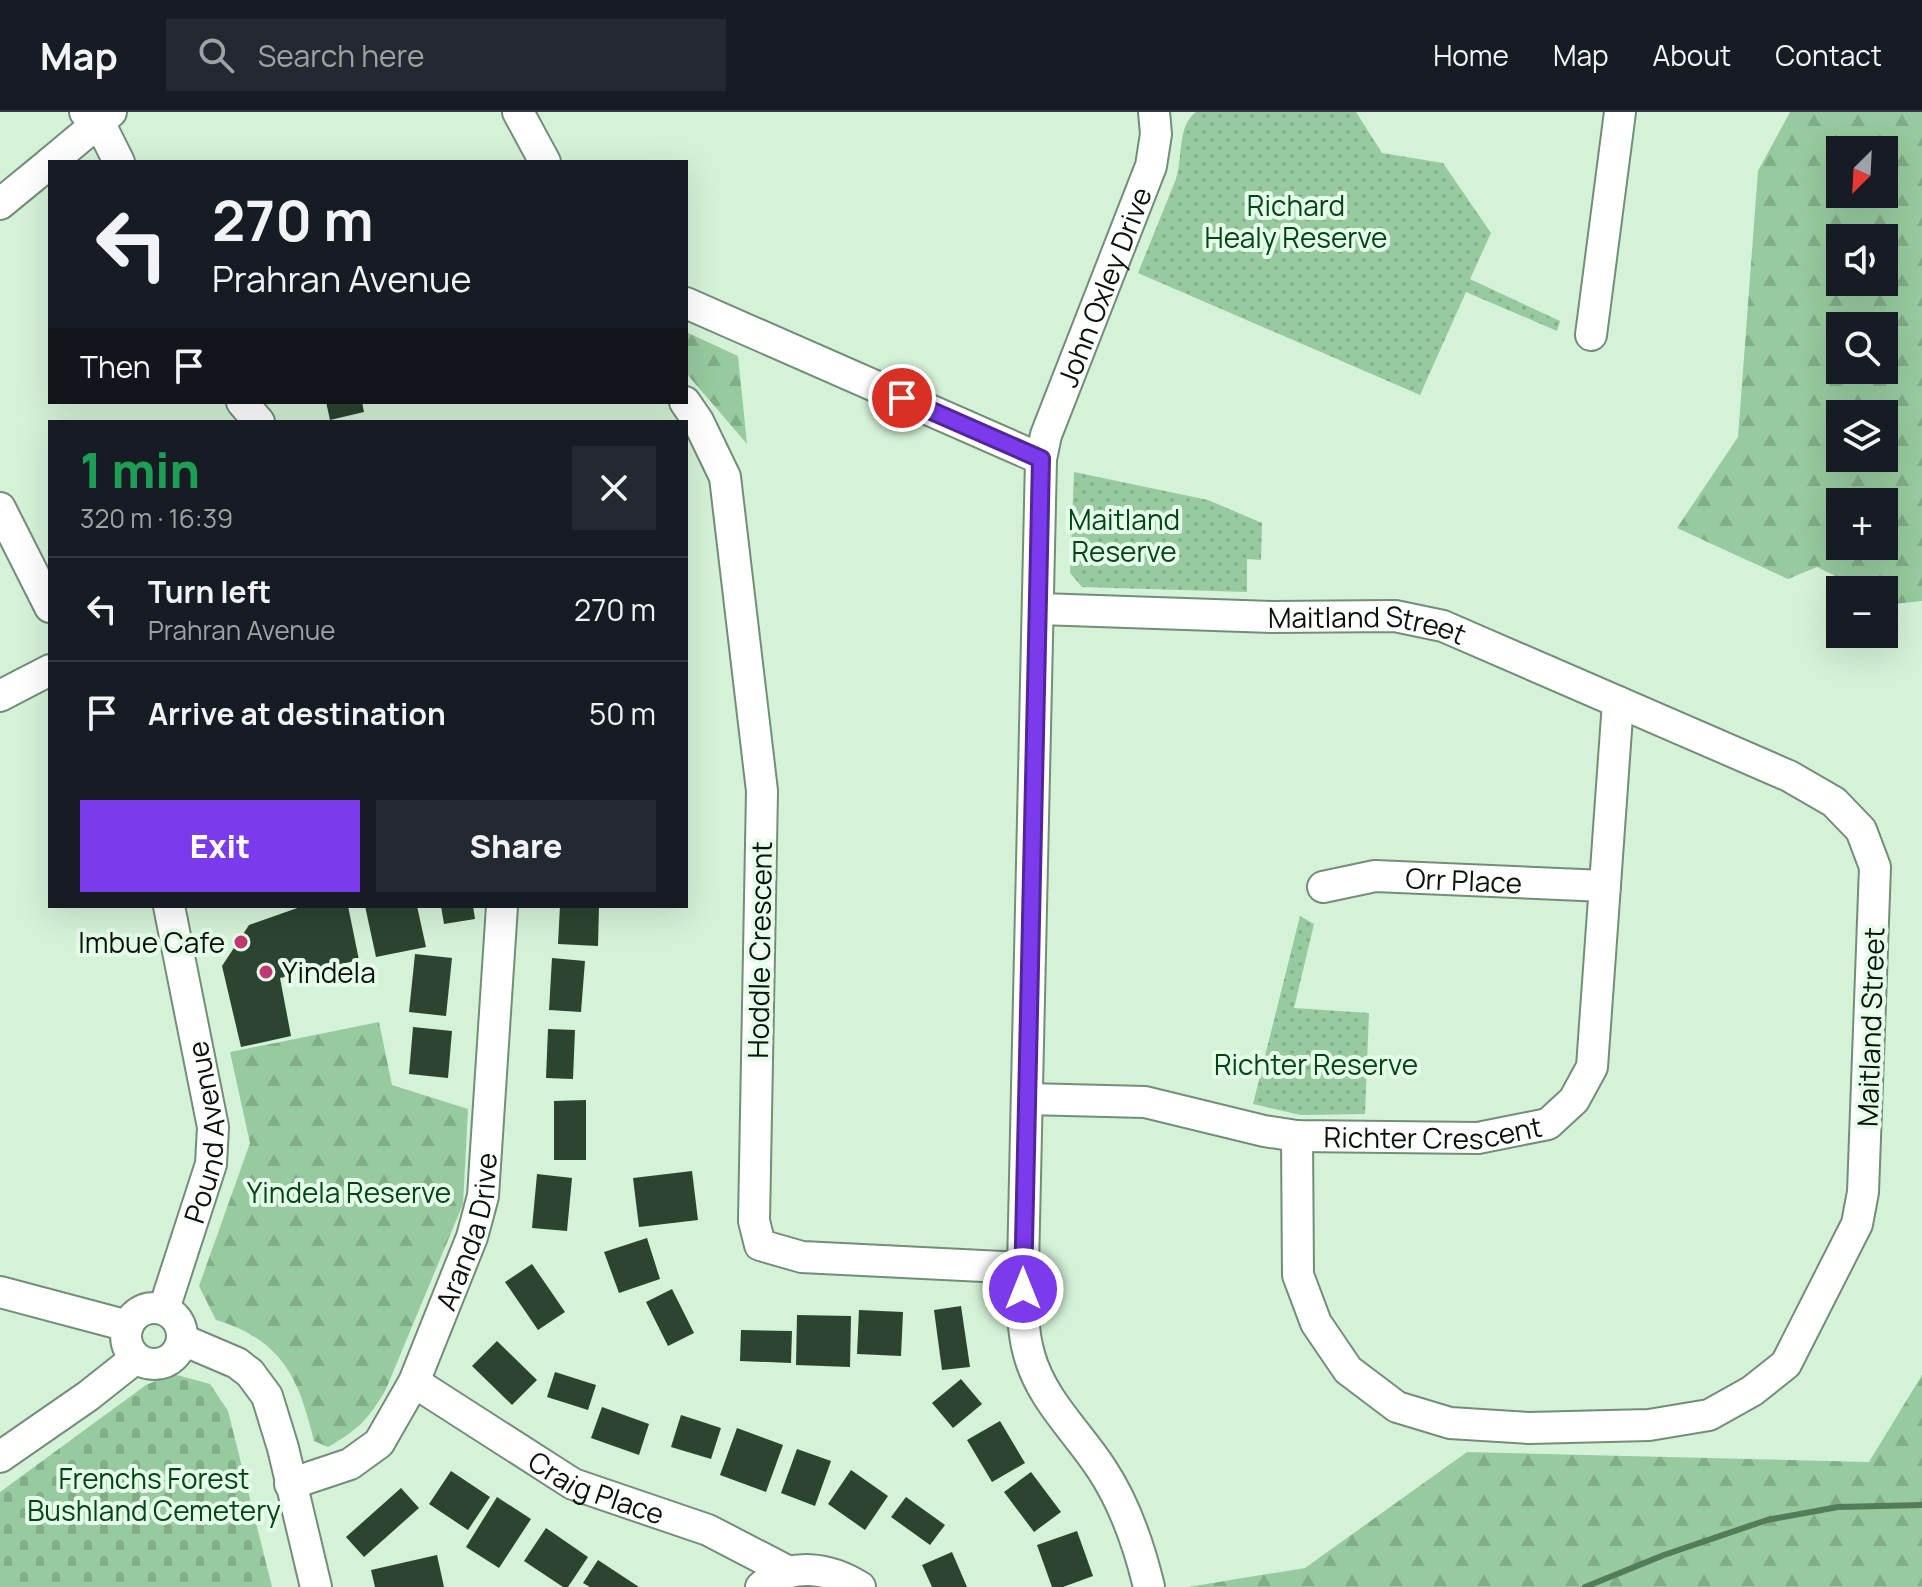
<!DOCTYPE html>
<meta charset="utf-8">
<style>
:root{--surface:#171b24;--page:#242831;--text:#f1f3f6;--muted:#9ea1a6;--line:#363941;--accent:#7c3aed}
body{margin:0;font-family:Manrope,sans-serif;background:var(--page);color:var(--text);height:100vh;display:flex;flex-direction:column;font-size:30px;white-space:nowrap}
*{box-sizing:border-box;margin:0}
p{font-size:26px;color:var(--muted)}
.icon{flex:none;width:44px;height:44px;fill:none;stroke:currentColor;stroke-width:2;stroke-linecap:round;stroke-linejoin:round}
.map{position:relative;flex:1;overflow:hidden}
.drawer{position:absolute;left:48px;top:308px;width:640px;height:488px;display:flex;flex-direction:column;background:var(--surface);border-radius:0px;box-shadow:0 8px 32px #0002}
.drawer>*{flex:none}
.hud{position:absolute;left:48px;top:48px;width:640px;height:244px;border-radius:0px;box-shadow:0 8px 32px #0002;background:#171b24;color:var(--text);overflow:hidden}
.needle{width:52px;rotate:204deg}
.controls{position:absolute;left:1826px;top:24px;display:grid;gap:16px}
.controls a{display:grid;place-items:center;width:72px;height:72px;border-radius:0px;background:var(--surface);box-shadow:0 8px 32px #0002;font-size:40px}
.pin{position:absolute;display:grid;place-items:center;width:68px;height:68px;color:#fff;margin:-34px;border:4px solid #fff;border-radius:50%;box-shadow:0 2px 8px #0007}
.me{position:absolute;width:88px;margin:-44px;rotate:0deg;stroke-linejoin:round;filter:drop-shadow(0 0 6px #0008)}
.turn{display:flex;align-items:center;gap:28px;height:168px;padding:0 32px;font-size:36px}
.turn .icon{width:104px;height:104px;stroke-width:2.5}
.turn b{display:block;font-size:56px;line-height:68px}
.then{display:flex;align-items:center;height:76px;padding:0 32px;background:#0003;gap:16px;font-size:30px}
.round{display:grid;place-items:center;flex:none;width:84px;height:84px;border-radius:0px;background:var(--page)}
.summary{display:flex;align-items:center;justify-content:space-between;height:136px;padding:0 32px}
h1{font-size:48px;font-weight:800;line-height:60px;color:#1e9e55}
.button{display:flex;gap:16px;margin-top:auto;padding:16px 32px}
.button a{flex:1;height:92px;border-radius:0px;background:var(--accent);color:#fff;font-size:32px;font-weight:800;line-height:92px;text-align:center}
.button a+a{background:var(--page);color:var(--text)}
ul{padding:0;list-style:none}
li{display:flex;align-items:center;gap:24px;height:104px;padding:0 32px;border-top:2px solid var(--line)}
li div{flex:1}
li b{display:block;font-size:30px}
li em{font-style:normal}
header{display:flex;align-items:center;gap:48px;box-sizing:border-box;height:112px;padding:0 40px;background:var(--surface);border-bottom:2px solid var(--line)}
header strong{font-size:38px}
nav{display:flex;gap:44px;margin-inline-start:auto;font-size:28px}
.search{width:560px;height:72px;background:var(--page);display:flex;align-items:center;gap:20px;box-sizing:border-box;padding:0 28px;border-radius:0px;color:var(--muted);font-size:30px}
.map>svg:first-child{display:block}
.forest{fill:url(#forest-firs);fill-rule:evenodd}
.cemetery{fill:url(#cemetery-stones)}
.park{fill:url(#park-dots)}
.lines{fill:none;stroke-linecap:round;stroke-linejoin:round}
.stream{stroke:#537d59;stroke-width:6}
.building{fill:#2c4430}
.minor-casing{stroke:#728e76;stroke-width:34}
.minor{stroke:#fff;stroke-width:30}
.route-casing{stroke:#51269a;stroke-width:20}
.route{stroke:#7c3aed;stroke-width:14}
.poi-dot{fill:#c13772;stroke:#e5fde8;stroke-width:3}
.labels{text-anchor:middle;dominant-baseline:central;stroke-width:8;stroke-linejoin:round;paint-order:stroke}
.park-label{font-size:28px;fill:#014518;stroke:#e5fde8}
.street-label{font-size:28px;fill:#09130a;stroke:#e5fde8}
.poi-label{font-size:28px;fill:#09130a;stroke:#e5fde8;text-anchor:end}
</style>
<header>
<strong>Map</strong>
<div class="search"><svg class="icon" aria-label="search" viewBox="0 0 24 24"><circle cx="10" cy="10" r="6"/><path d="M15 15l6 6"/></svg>Search here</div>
<nav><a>Home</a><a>Map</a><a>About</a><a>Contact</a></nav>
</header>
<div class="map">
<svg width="1922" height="1475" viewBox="0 0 1922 1475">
<defs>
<pattern id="forest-firs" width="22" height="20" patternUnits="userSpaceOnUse" patternTransform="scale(2)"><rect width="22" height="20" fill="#97ca9e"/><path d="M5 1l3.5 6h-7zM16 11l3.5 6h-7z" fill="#81ad87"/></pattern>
<pattern id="cemetery-stones" width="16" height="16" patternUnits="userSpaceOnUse" patternTransform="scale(2)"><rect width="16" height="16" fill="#97ca9e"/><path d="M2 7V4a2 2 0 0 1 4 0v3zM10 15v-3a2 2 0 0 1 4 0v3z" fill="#81ad87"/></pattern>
<pattern id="park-dots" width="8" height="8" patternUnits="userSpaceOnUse" patternTransform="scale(2)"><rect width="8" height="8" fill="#97ca9e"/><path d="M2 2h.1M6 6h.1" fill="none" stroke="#81ad87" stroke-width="1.8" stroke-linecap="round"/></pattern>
</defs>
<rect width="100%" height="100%" fill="#d4f2d8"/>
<path class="forest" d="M 1790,0 L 1922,0 L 1922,489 L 1893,492 L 1884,488 L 1884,478 L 1864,478 L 1817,455 L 1788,467 L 1677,416 L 1738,325 L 1758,59 ZM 1840,38 L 1884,38 L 1884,82 L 1840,82 ZM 1840,126 L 1884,126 L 1884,170 L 1840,170 ZM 1840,214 L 1884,214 L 1884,258 L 1840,258 ZM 1840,302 L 1884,302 L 1884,346 L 1840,346 ZM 1840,390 L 1884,390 L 1884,434 L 1840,434 Z
M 686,220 L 738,244 L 747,332 L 686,261 Z
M 379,910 L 392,973 L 468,997 L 463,1092 L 386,1277 C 369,1307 358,1318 328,1335 L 314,1329 C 299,1266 282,1228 216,1208 L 199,1174 L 250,1031 L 230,940 Z
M 1922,1263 L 1922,1475 L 1188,1475 L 1305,1456 L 1467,1340 L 1869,1350 Z"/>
<path class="cemetery" d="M 173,1262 L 210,1272 L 228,1299 L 272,1475 L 0,1475 L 0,1380 L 146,1273 Z"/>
<path class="park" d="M 1196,0 L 1356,0 L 1382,41 L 1443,51 L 1491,121 L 1470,167 L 1560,209 L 1557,219 L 1466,180 L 1420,283 L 1138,161 L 1176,67 C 1183,45 1177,14 1196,0 Z
M 1074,360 L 1208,388 L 1262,411 L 1261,448 L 1247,447 L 1247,480 L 1082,475 L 1070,461 Z
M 1300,804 L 1314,812 L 1294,896 L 1369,901 L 1365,1002 L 1301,1003 L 1253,992 Z"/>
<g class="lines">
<path class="stream" d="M 1585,1475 L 1664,1443 L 1767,1408 L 1838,1395 L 1922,1393"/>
</g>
<path class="building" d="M 326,290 L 362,290 L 364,300 L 330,308 Z
M 303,794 L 348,794 L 359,848 L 280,866 L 291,924 L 241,935 L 222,854 L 249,813 Z
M 365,794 L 417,794 L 426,835 L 376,845 Z
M 441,794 L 473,794 L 475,807 L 444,812 Z
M 560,794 L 599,794 L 598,834 L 558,832 Z
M 415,842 L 452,846 L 446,904 L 409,900 Z
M 552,846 L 585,849 L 581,900 L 549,898 Z
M 413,915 L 452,919 L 448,966 L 409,962 Z
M 548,917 L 575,918 L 573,967 L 546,966 Z
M 586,988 L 586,1048 L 554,1048 L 554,989 Z
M 692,1059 L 698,1108 L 639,1115 L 633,1066 Z
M 537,1062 L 572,1066 L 567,1119 L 532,1116 Z
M 647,1126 L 660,1167 L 619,1181 L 604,1140 Z
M 532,1152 L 565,1200 L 538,1218 L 505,1170 Z
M 672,1177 L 694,1221 L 668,1234 L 646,1190 Z
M 961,1194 L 970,1255 L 942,1258 L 934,1198 Z
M 859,1198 L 903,1200 L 901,1244 L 857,1242 Z
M 797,1203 L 851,1204 L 850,1255 L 796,1253 Z
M 741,1218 L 792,1219 L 791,1251 L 740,1249 Z
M 497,1229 L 537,1268 L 512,1293 L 472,1254 Z
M 555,1260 L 596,1273 L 588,1298 L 547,1285 Z
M 961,1267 L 982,1292 L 953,1316 L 932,1291 Z
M 602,1295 L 649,1312 L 639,1343 L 591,1326 Z
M 681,1303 L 721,1316 L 711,1347 L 671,1335 Z
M 1000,1309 L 1025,1351 L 992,1370 L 967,1328 Z
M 737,1316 L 783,1333 L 766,1380 L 720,1363 Z
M 797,1337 L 831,1349 L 815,1394 L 781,1381 Z
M 851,1358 L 888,1384 L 865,1418 L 828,1392 Z
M 451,1359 L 490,1385 L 468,1418 L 429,1392 Z
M 1031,1360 L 1061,1400 L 1034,1420 L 1004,1380 Z
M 401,1376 L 419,1396 L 364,1445 L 346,1425 Z
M 497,1385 L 531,1407 L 499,1456 L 466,1435 Z
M 906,1385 L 945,1413 L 930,1433 L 891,1405 Z
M 546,1416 L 588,1445 L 568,1475 L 563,1475 L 524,1449 Z
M 1077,1419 L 1093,1464 L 1063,1475 L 1052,1475 L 1037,1433 Z
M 952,1440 L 967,1475 L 932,1475 L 922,1453 Z
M 437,1443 L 444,1475 L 375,1475 L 371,1458 Z
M 598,1448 L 639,1475 L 590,1475 L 583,1471 Z"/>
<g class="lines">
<defs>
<g id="minor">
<path d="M 85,0 L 99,10 L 119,50"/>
<path d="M 518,0 L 545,50"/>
<path d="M 51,50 L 111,0"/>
<path d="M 0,92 L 50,51"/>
<path d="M 686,191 L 1041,347"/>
<path d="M 1591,223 L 1620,0"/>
<path d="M 242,290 L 259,310"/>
<path d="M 685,290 L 698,309 L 725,365 L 762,679 L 754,1109 L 760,1133 L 802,1145 L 1023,1156"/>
<path d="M 0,396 L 50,495"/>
<path id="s1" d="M 1040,497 L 1272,505 L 1395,504 L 1443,514 L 1789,664 L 1834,690 L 1861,718 L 1875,755 L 1863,1080 L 1857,1112 L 1786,1252 L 1752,1279 L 1709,1303 L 1649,1313 L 1529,1316 L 1450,1311 L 1397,1295 L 1348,1258 L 1316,1211 L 1298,1163 L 1297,1024"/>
<path d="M 0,584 L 50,558"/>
<path id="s2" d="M 1323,775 L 1375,764 L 1605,774"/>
<path id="s3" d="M 1027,987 L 1145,990 L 1264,1019 L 1297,1024 L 1478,1026 L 1548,1012 L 1574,988 L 1592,955 L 1618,590"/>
<path d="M 0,1180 L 128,1214"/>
<circle cx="154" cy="1224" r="28"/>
<path id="s4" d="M 164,1197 L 211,1052 L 213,1015 L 169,794"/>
<path d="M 183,1228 L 237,1251 L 250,1261 L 267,1284 L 283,1336 L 316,1475"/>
<path id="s5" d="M 414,1270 L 573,1372 L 708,1418 L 789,1460"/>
<path d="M 0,1345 L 88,1284 L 136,1246"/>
<path id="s6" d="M 290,1372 L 350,1352 L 379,1331 L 414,1270 L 472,1125 L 483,1084 L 502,794"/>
<path d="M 761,1475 C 791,1449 830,1456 860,1475"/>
<path id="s7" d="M 1149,1475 C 1139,1433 1125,1392 1101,1356 C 1076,1318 1041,1287 1029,1242 C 1021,1214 1023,1184 1023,1156 L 1041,347 L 1046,323 L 1151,54 L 1156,22 L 1154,0"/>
</g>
</defs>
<use href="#minor" class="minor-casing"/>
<use href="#minor" class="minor"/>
</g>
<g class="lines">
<defs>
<path id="route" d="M 902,286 L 1041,347 L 1023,1177"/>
</defs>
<use href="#route" class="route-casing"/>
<use href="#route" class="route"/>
</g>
<g class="poi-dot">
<circle cx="241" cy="830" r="8"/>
<circle cx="266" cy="860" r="8"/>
</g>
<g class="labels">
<g class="park-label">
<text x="1296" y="93">Richard<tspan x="1296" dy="32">Healy Reserve</tspan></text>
<text x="1124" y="407">Maitland<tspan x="1124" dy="32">Reserve</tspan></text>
<text x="1316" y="952">Richter Reserve</text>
<text x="349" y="1080">Yindela Reserve</text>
<text x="154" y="1366">Frenchs Forest<tspan x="154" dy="32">Bushland Cemetery</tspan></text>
</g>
<g class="street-label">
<text stroke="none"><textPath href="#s7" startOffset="1344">John Oxley Drive</textPath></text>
<text stroke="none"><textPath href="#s1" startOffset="328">Maitland Street</textPath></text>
<text stroke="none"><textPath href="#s2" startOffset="142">Orr Place</textPath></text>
<text transform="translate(759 838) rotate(-89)">Hoddle Crescent</text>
<text transform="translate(1870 915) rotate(-88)">Maitland Street</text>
<text stroke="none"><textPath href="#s3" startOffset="410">Richter Crescent</textPath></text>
<text stroke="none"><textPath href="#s4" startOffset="184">Pound Avenue</textPath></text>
<text stroke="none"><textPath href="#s6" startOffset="330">Aranda Drive</textPath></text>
<text stroke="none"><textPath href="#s5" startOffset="212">Craig Place</textPath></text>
</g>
<g class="poi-label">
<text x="225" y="830">Imbue Cafe</text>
<text x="282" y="860" text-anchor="start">Yindela</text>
</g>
</g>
</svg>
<div class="controls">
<a><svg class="needle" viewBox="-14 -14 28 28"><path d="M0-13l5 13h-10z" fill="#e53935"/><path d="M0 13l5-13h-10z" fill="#9ea1a6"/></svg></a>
<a><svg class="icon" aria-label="sound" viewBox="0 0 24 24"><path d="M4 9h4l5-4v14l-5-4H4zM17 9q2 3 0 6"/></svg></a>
<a><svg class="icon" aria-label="search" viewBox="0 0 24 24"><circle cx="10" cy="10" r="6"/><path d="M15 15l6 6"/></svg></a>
<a><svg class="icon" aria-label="layers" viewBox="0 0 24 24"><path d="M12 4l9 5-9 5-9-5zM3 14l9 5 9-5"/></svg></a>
<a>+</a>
<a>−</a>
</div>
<div class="pin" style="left:902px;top:286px;background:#d93025"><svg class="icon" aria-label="arrive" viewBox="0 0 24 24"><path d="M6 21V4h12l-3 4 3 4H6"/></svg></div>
<svg class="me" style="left:1023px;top:1177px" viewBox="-20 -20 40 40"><circle r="17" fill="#7c3aed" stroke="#fff" stroke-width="3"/><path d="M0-11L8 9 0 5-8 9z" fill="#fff"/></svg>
<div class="hud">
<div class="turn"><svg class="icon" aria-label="left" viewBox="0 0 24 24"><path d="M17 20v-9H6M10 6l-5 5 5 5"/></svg><div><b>270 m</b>Prahran Avenue</div></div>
<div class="then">Then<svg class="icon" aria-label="arrive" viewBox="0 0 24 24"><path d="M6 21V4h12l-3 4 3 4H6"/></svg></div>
</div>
<section class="drawer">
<div class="summary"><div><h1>1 min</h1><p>320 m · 16:39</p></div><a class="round"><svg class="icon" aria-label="close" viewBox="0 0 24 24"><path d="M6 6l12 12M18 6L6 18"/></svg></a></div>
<ul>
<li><svg class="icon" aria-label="left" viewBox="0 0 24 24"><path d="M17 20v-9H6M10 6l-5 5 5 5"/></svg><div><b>Turn left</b><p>Prahran Avenue</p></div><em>270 m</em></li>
<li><svg class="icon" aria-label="arrive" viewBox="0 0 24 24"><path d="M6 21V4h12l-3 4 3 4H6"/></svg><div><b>Arrive at destination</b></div><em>50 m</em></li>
</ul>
<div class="button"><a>Exit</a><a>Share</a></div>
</section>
</div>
